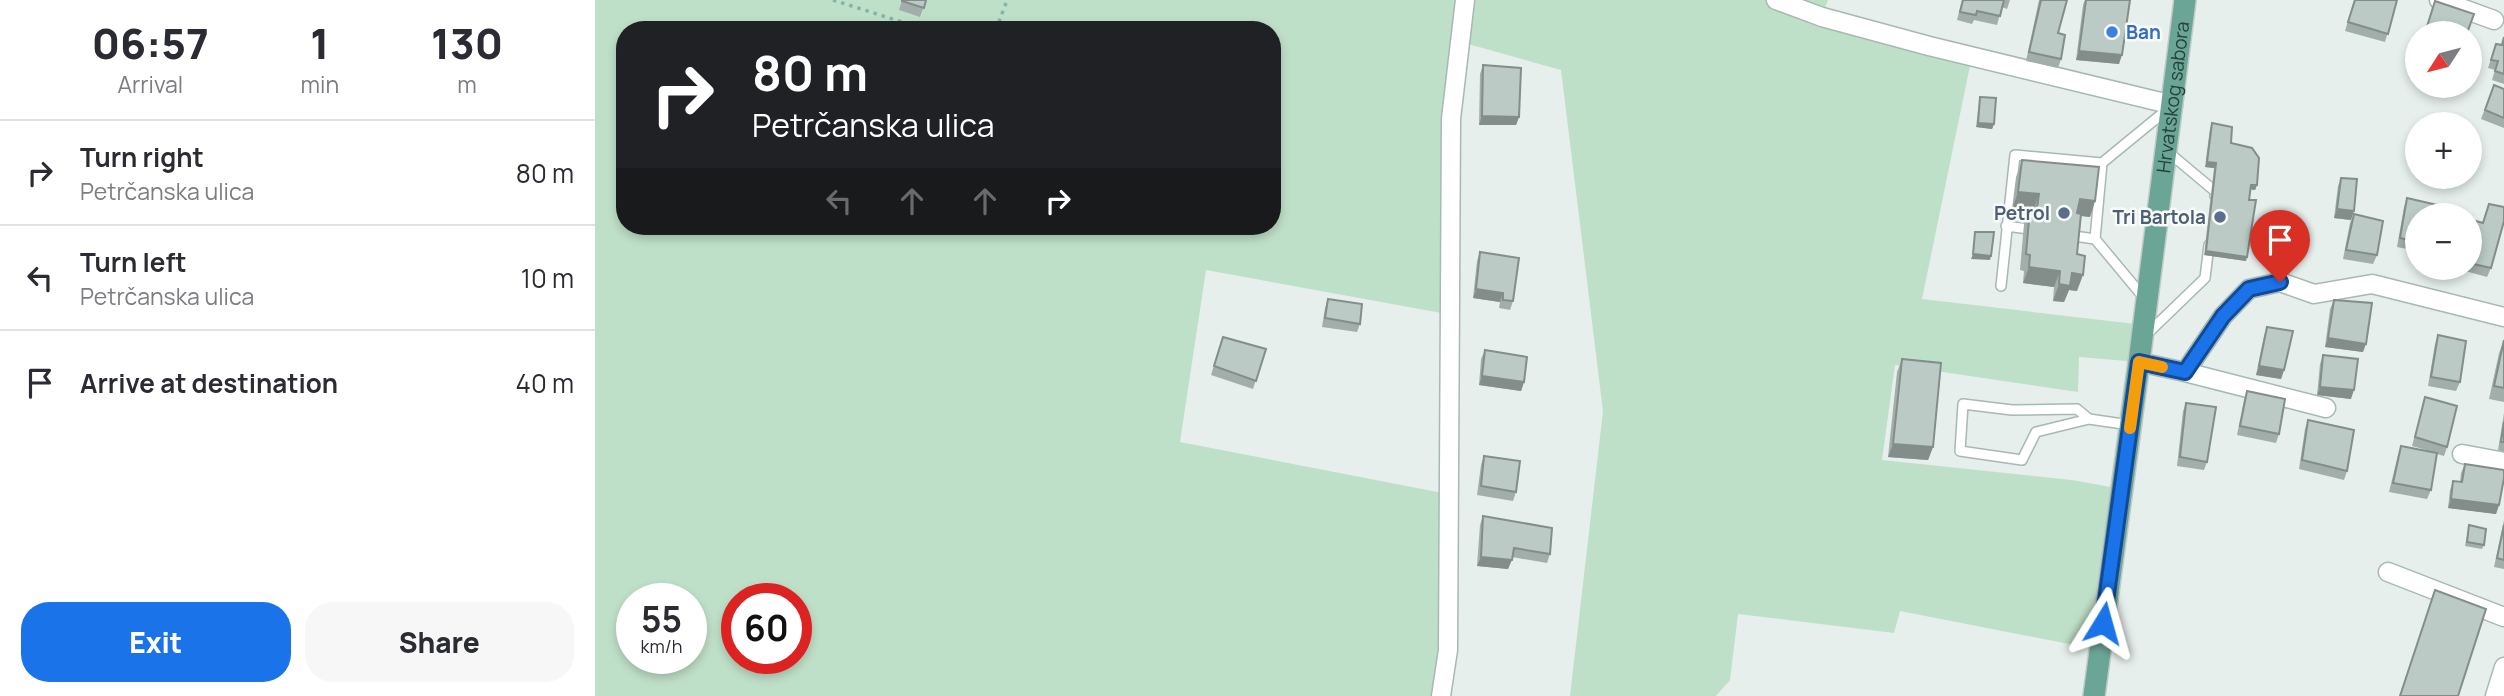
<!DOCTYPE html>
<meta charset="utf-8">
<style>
:root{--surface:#fff;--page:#f7f7f7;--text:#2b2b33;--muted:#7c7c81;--line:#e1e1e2;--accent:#1a73e8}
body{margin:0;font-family:Manrope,sans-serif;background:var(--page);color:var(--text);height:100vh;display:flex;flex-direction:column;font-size:26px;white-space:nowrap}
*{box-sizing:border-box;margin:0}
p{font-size:23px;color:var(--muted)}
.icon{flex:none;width:38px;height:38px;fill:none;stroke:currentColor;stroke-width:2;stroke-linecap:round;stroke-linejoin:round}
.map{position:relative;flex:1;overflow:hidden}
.panel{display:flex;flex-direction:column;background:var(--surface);width:595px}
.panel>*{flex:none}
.guide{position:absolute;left:21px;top:21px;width:665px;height:214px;border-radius:28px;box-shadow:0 4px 10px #0003;background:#202124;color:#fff;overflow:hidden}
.needle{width:46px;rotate:234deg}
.fabs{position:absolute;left:1810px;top:21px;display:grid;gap:14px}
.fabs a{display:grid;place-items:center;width:77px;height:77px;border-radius:50%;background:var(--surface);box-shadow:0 4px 10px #0003;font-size:35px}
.speed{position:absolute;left:21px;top:583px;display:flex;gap:14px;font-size:35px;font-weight:700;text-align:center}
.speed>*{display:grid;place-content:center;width:91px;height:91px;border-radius:50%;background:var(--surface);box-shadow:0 4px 10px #0003;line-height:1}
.speed small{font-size:18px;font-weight:400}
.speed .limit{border:10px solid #d22;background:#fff;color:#111}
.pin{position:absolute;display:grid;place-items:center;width:60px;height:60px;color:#fff;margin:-72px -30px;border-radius:50% 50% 50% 0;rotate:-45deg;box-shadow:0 0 7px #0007}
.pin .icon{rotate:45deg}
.me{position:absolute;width:77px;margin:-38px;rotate:8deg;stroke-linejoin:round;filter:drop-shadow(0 0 5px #0008)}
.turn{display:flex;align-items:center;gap:24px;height:147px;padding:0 21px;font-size:32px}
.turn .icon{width:91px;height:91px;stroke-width:2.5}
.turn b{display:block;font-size:49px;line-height:60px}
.lanes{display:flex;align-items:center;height:66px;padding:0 21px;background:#0003;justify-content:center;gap:35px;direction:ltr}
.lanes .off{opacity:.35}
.eta{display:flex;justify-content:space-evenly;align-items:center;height:119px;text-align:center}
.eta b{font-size:42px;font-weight:800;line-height:49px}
.primary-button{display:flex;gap:14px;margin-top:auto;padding:14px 21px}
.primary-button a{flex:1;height:80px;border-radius:28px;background:var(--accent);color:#fff;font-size:28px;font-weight:800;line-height:80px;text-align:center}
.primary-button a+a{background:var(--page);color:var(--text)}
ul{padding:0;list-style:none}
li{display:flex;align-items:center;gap:21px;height:105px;padding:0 21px;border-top:2px solid var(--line)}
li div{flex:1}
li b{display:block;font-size:26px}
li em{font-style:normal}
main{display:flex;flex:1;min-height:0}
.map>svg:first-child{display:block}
.grass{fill:#bfe0c8;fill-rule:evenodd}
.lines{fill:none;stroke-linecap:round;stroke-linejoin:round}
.lane-casing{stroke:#a8b8b2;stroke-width:12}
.street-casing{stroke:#a8b8b2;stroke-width:21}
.primary-casing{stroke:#c2cac8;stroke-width:24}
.path{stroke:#86b3a5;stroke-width:3.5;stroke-dasharray:3.5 5;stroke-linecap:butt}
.lane{stroke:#fff;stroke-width:9}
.street{stroke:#fff;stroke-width:18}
.primary{stroke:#6aa596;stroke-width:21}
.wall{fill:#a1aea9}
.shaded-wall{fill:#838d89}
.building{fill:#bbcac4;stroke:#838d89;stroke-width:2}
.route-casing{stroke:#114b97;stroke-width:18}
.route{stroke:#1a73e8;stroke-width:12}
.slow{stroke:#f59e0b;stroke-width:12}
.shop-dot{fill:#3f7fe0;stroke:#f7fbf9;stroke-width:2.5}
.service-dot{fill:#5c6f8a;stroke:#f7fbf9;stroke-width:2.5}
.labels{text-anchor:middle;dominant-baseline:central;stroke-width:5;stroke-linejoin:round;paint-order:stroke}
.shop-label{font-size:19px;font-weight:bold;fill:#366cbe;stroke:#f7fbf9;text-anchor:start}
.street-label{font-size:19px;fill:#24423a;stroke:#f7fbf9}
.service-label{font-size:19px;font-weight:bold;fill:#4e5e75;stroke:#f7fbf9;text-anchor:end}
</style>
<main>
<section class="panel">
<div class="eta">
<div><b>06:57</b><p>Arrival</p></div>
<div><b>1</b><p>min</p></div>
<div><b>130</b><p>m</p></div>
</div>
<ul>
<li><svg class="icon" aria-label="right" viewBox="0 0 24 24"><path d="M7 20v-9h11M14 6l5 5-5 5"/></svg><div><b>Turn right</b><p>Petrčanska ulica</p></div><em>80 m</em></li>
<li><svg class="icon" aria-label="left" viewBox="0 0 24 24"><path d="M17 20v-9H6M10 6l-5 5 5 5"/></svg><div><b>Turn left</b><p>Petrčanska ulica</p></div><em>10 m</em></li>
<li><svg class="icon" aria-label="arrive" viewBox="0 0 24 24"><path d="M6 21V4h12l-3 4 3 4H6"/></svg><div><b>Arrive at destination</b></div><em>40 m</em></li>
</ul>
<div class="primary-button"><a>Exit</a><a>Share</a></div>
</section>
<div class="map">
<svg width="1909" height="696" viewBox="0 0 1909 696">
<rect width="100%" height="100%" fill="#e6efeb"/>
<path class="grass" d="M 0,0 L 1233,0 L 1227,16 L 1377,56 L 1327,299 L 1549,325 L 1544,362 L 1484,357 L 1483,392 L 1300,365 L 1287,460 L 1477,480 L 1527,489 L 1505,650 L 1305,611 L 1299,633 L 1143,614 L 1135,680 L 1121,696 L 975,696 L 1008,411 L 966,70 L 866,42 L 852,314 L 611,270 L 585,442 L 858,495 L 847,696 L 0,696 ZM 30,30 L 677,30 L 677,226 L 30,226 ZM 37,598 L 96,598 L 96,658 L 37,658 ZM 142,598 L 201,598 L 201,658 L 142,658 Z"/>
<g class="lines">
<defs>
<path id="lane" d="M 1573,152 L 1621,192 L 1620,196
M 1411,226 L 1441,230
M 1472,235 L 1500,239
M 1406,286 L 1420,155 L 1507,163
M 1550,299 L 1500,239 L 1507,163 L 1574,108
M 1551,335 L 1610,278 L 1614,245
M 1494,419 L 1441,432 L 1427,460 L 1365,451 L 1368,404 L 1417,410 L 1482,409 L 1494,419 L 1535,425"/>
<path id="street" d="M 1181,0 L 1227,17 L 1334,46 L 1578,105
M 1844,0 L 1899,20
M 1544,362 L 1590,372 L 1628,316 L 1654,289 L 1685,282 L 1719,294 L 1777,284 L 1909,317
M 1590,372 L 1731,408
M 1867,454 L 1909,462
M 1793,572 L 1909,617
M 846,696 L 853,650 L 856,119 L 870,0
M 1900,696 L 1909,667"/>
<g id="primary">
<path id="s1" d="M 1499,696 L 1544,362 L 1590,0"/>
</g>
</defs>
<use href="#lane" class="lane-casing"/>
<use href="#street" class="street-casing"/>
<use href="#primary" class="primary-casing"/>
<path class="path" d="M 238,0 L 332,30
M 401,30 L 412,0"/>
<use href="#lane" class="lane"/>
<use href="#street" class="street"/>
<use href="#primary" class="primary"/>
</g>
<path class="wall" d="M 307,0 L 331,0 L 325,17 L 304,10 Z
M 1367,0 L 1415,0 L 1412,9 L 1407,7 L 1402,25 L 1379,20 L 1377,24 L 1362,20 Z
M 1444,0 L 1472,0 L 1463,33 L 1466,59 L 1463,68 L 1431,61 Z
M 1490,0 L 1535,0 L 1524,64 L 1481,60 L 1488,5 Z
M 1759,0 L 1802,0 L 1790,42 L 1750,31 Z
M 1909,37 L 1909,84 L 1897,80 L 1900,70 L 1893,68 L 1901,44 L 1906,45 Z
M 888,65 L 924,117 L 921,125 L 884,125 L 885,74 Z
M 1899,85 L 1909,89 L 1909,128 L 1886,119 Z
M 1385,97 L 1399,124 L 1397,129 L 1381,127 L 1384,102 Z
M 1617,123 L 1636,143 L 1662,185 L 1660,190 L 1655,189 L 1651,261 L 1609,255 L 1619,168 L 1610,167 L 1615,128 Z
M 1427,160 L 1500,201 L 1495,217 L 1486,216 L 1482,254 L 1482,291 L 1474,290 L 1469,302 L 1458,301 L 1459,287 L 1428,283 L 1429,271 L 1425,270 L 1429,224 L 1434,210 L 1417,209 L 1421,177 Z
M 1746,178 L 1756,220 L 1739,218 L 1743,186 Z
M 1812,198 L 1822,215 L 1822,251 L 1802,247 L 1809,207 Z
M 1759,214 L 1782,255 L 1778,264 L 1748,259 L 1755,223 Z
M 1874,219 L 1896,268 L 1892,277 L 1859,268 L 1874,268 Z
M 885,252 L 918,301 L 915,310 L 904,308 L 905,302 L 878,298 L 882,261 Z
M 733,299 L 765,324 L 762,332 L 727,327 L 730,308 Z
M 1739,300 L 1768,352 L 1730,347 L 1735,309 Z
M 1672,327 L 1689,370 L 1686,379 L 1661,375 L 1669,336 Z
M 1843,335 L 1865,382 L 1861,391 L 1833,386 L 1840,344 Z
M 1909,340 L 1909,402 L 1894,399 L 1904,353 Z
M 625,346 L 671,349 L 658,389 L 616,375 Z
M 890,350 L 929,382 L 926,391 L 884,385 L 886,359 Z
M 1728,355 L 1756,399 L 1722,395 L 1725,364 Z
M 1307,359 L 1338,447 L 1333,460 L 1293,457 L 1302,372 Z
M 1652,391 L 1684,434 L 1681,443 L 1642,435 L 1649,400 Z
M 1830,397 L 1852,447 L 1849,456 L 1842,454 L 1836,490 L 1832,499 L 1794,492 L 1803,455 L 1806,446 L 1835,451 L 1817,446 Z
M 1591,403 L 1612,462 L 1609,470 L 1582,466 L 1588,411 Z
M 1909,413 L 1909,452 L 1903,450 Z
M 1713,420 L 1752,471 L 1749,480 L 1704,469 L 1710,429 Z
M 889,456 L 921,492 L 918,501 L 882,495 L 886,465 Z
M 1870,464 L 1904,505 L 1901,514 L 1853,508 L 1855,490 L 1858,481 L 1865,482 L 1866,473 Z
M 888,516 L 955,554 L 952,563 L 917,557 L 913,569 L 882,566 L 885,525 Z
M 1909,520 L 1909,569 L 1899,567 Z
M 1874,525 L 1889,545 L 1887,549 L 1870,546 Z"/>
<path class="shaded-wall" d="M 1484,51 L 1527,55 L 1524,64 L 1481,60 Z
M 887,116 L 924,117 L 921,125 L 884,125 Z
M 1383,123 L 1399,124 L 1397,129 L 1381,127 Z
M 1612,162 L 1621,163 L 1619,168 L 1610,167 Z
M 1656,185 L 1662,185 L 1660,190 L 1654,189 Z
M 1423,192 L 1444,194 L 1438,211 L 1417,209 Z
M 1485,199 L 1500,201 L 1495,217 L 1479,215 Z
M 1742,209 L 1759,211 L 1756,220 L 1739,218 Z
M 1611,251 L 1652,257 L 1651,261 L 1609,255 Z
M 1378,254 L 1396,256 L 1395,260 L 1376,259 Z
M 1434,267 L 1465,271 L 1459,287 L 1428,283 Z
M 1477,273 L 1488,275 L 1482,291 L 1474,290 L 1469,302 L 1458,301 L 1464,284 Z
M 881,289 L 908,293 L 905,302 L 878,298 Z
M 1733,338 L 1771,344 L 1768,352 L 1730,347 Z
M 1664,366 L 1689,370 L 1686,379 L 1661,375 Z
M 887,376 L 929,382 L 926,391 L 884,385 Z
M 1725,387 L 1759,390 L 1756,399 L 1722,395 Z
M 1298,444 L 1338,447 L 1333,460 L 1293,457 Z
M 1856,499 L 1904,505 L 1901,514 L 1853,508 Z
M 886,557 L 917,560 L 913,569 L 882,566 Z"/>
<path class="building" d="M 307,0 L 331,0 L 329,8 L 307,1 Z
M 1368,0 L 1409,0 L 1405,16 L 1382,11 L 1381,15 L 1365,12 Z
M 1446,0 L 1472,0 L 1463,33 L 1470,35 L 1466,59 L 1434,52 Z
M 1491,0 L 1535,0 L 1527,55 L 1484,51 Z
M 1760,0 L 1802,0 L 1793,34 L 1753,22 Z
M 1840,1 L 1879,14 L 1872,33 L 1830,33 Z
M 1909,37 L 1909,74 L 1900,71 L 1903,61 L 1896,60 L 1901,44 L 1907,45 Z
M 888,65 L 926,68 L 924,117 L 887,116 Z
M 1899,85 L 1909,89 L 1909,118 L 1890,110 Z
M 1385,97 L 1401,98 L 1399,124 L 1383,123 Z
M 1617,123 L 1637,127 L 1636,143 L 1657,148 L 1664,158 L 1662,185 L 1656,185 L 1654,200 L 1661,200 L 1652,257 L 1611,251 L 1621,163 L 1612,162 Z
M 1427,160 L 1504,167 L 1500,201 L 1485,199 L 1482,213 L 1486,214 L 1482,254 L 1490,256 L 1488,275 L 1477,273 L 1475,286 L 1464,284 L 1465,271 L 1434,267 L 1435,255 L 1431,254 L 1435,208 L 1442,208 L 1444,194 L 1423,192 Z
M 1746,178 L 1762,179 L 1759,211 L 1742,209 Z
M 1812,198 L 1851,207 L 1849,215 L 1822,215 L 1822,242 L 1805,238 Z
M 1894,204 L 1909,207 L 1909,221 L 1896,268 L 1874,263 L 1874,219 L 1888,223 Z
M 1759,214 L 1788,221 L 1782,255 L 1751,250 Z
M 1380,232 L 1399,232 L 1396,256 L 1378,254 Z
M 885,252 L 924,258 L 918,301 L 908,300 L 908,293 L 881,289 Z
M 733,299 L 767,304 L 765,324 L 730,318 Z
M 1739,300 L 1777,303 L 1771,344 L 1733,338 Z
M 1672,327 L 1698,331 L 1689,370 L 1664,366 Z
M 1843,335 L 1871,341 L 1865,382 L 1836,377 Z
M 628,337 L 671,349 L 661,381 L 619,366 Z
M 1909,340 L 1909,388 L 1899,386 Z
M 890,350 L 932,357 L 929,382 L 887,376 Z
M 1728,355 L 1763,359 L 1759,390 L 1725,387 Z
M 1307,359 L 1346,363 L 1338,447 L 1298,444 Z
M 1652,391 L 1690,399 L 1684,434 L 1645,426 Z
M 1830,397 L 1862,406 L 1852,447 L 1820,437 Z
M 1591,403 L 1621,407 L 1612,462 L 1585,457 Z
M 1713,420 L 1759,430 L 1752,471 L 1707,460 Z
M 1909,422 L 1909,442 L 1906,442 Z
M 1806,446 L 1842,453 L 1836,490 L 1798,483 Z
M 889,456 L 925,461 L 921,492 L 886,486 Z
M 1870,464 L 1909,470 L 1909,478 L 1904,505 L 1856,499 L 1858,481 L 1867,482 Z
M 888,516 L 957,528 L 955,554 L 919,548 L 917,560 L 886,557 Z
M 1874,525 L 1891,529 L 1889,545 L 1872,542 Z
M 1909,525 L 1909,560 L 1902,558 Z
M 1840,590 L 1891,609 L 1863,696 L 1805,696 Z"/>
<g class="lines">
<defs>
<path id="route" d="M 1508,623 L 1544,362 L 1590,372 L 1628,316 L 1654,289 L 1685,282"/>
</defs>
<use href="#route" class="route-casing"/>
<use href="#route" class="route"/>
<path class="slow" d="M 1535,428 L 1544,362 L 1567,367"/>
</g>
<circle class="shop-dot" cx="1517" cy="32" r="7"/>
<g class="service-dot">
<circle cx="1469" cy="213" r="7"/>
<circle cx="1625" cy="217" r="7"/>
</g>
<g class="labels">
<g class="shop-label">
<text x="1531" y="32">Ban</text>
</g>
<g class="street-label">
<text stroke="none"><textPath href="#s1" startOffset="604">Hrvatskog sabora</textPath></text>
</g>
<g class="service-label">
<text x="1455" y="213">Petrol</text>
<text x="1611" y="217">Tri Bartola</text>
</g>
</g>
</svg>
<div class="fabs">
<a><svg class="needle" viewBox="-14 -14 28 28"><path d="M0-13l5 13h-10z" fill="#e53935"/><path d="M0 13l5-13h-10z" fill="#7c7c81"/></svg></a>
<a>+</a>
<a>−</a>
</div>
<div class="speed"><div>55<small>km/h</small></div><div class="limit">60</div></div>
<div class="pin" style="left:1685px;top:282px;background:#d93025"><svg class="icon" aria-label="arrive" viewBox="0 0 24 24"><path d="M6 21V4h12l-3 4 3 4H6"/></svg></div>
<svg class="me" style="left:1508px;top:623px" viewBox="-20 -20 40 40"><path d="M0-17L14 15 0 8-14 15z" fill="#1a73e8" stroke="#fff" stroke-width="4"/></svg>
<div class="guide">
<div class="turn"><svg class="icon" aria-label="right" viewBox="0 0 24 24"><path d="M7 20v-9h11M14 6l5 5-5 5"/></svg><div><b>80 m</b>Petrčanska ulica</div></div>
<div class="lanes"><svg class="icon off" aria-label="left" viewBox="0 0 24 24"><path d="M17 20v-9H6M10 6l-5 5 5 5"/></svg><svg class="icon off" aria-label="ahead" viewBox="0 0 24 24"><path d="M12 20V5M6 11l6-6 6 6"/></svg><svg class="icon off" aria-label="ahead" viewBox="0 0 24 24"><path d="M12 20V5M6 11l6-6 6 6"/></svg><svg class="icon" aria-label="right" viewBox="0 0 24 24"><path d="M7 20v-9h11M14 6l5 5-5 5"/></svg></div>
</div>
</div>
</main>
